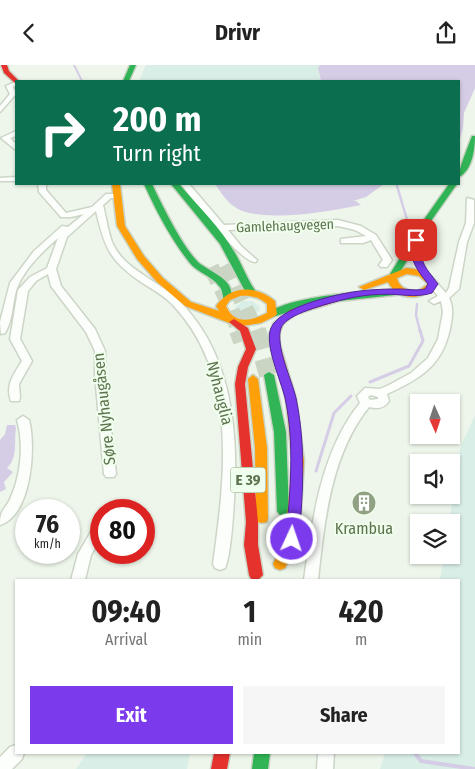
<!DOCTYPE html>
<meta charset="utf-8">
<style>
:root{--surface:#fff;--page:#f6f6f6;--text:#222;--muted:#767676;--accent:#7c3aed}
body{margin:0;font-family:"Fira Sans Condensed",sans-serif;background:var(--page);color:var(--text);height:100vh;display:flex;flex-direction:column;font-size:19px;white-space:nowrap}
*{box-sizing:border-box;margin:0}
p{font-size:16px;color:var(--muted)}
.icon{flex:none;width:28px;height:28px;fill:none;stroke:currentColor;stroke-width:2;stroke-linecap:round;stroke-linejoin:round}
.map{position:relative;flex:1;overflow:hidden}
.panel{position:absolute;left:15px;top:514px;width:445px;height:175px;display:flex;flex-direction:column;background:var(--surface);border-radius:0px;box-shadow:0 1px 4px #0004}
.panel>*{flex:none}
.top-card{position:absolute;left:15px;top:15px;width:445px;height:105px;border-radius:0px;box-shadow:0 1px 4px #0004;background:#0b6e4f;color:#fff;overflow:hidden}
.needle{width:32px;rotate:177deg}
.fabs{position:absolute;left:410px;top:329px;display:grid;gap:10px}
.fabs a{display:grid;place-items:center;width:50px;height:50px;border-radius:0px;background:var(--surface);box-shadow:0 1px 4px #0004;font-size:25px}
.speed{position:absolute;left:15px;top:434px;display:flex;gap:10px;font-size:25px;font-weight:700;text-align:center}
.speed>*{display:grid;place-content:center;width:65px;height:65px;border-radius:50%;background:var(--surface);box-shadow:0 1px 4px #0004;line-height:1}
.speed small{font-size:12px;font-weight:400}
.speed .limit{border:8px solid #d22;background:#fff;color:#111}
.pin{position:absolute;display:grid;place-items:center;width:42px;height:42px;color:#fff;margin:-21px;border-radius:10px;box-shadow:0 2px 8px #0006}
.me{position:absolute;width:55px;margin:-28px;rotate:3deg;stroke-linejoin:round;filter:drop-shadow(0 0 4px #0008)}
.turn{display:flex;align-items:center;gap:18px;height:105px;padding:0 15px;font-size:22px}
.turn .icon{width:65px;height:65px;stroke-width:2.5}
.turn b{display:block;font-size:35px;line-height:42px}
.eta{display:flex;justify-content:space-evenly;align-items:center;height:85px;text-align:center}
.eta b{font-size:30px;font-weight:700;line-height:35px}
.cta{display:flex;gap:10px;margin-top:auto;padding:10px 15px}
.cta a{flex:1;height:58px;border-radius:0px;background:var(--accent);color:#fff;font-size:20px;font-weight:700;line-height:58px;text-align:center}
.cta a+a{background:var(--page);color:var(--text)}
header{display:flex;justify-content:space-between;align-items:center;height:65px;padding:0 15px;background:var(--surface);font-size:22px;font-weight:700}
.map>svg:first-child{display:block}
.green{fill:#d8eee6}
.water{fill:#d5cde6}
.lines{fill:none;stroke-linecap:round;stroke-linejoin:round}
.stream-far3{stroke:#d5cde6;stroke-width:2}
.stream-far2{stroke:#d5cde6;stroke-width:2.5}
.stream-far1{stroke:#d5cde6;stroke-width:3}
.stream{stroke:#d5cde6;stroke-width:4}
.highway-tunnel-far1{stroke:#cad5c4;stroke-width:16;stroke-dasharray:16 8;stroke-linecap:butt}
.highway-tunnel{stroke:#cad5c4;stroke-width:20;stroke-dasharray:20 10;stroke-linecap:butt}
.street-casing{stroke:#ccd5c6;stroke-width:3}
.fast-casing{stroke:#cad4c4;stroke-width:3}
.slow-casing{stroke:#cad4c4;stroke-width:3}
.jam-casing{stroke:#cad4c4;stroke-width:3}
.street{fill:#fcfefc;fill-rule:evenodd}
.fast{fill:#30b455;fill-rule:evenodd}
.slow{fill:#ff9f0a;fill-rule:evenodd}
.jam{fill:#e5322d;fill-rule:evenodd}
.route{fill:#7c3aed;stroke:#51269a}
.labels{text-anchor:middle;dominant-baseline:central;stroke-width:4;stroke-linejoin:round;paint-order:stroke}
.far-street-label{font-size:14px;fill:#5d734d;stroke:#f0feed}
.shield{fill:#f0feed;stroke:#899d7d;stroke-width:1}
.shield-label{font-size:15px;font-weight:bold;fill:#5d734d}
.street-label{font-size:16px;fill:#5d734d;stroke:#f0feed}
.poi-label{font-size:16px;fill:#5d734d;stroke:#f0feed}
</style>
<header><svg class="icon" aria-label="back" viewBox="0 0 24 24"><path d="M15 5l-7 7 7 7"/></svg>Drivr<svg class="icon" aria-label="share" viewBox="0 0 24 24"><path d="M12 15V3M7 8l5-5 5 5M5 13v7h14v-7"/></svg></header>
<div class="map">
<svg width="475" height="704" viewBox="0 0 475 704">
<rect width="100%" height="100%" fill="#eef6eb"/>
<path class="green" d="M 146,0 L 320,0 L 318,3 L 321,16 L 139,16 Z
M 243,236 L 252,236 L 260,242 L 259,247 L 250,251 L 238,249 L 235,242 Z
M 475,350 L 475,704 L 380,704 L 385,688 L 459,688 L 459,515 L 440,515 L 444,490 L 451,490 L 451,458 L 449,457 L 460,383 Z
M 87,688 L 190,688 L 187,704 L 76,704 Z"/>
<path class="water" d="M 320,0 L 475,0 L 475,23 L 464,48 L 463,63 L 459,78 L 459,16 L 321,16 L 318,3 Z
M 215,119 L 384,119 L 366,132 L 353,136 L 356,136 L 361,140 C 331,146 266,158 238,144 C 227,138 222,129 215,119 Z
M 7,360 L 15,360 L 16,363 C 14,376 18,393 7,403 L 13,407 L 4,417 L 6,424 L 0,427 L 0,375 L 5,369 Z"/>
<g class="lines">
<path class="stream-far3" d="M 74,0 L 82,16"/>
<path class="stream-far2" d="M 397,121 L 408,158
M 417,239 L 416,250 L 420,266"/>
<path class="stream-far1" d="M 370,317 L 409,301 L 423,276 L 420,265
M 316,406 L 334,348 L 351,331"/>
<path class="stream" d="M 415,688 L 421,696 L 475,704"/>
<path class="highway-tunnel-far1" d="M 225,200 L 256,266
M 211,202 L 230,241 L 239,266"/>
<path class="highway-tunnel" d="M 239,265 L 243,276
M 256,265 L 269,310"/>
<defs>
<path id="street" d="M 17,16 L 16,20 L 13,22 L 16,29 L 0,47 L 0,41 L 10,29 L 6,21 Z
M 16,66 L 16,71 L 10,73 L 16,79 L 16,85 L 1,73 Z
M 16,112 L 16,116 L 0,116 L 0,113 Z
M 38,119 L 46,119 L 46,125 L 66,148 L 92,142 L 106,129 L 121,129 L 121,133 L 111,133 L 103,140 C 106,152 108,166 112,177 C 124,205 156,214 177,234 C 227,281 237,352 235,416 C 234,435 232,488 225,503 L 220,505 L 215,503 L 213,499 C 225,412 239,309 172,239 C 164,231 154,225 144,219 C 111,197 105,185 96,146 L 67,172 L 56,204 L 61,221 L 95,264 L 105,286 L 105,310 L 116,409 L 114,412 L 106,412 L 104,409 L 95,310 L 95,286 L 86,267 L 51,221 L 48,209 L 36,216 L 28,226 L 20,274 L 32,296 L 19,319 L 20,333 L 19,336 L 11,336 C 5,320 14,309 22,296 L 10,274 L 18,225 L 30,212 L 47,203 L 58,173 C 42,187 23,205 16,226 C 12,241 13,255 5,268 L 1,269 L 0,257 L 10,218 L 34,186 L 62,161 L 68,162 L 84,149 L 71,152 L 61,152 L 39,127 Z
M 181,119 L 189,119 L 224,160 L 338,155 L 361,161 L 376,170 L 392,195 L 387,202 L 381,202 L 379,200 L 383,195 L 371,175 L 363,178 L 341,178 L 341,174 L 366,171 L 355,165 L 338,161 L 228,165 L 242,182 L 257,195 L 256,197 C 241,199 192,133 181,119 Z
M 467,133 L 474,135 L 474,158 L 467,177 L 459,224 L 449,233 C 454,243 452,253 450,264 C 442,301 420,314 387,329 L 389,336 C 384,344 377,344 369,342 C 331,389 324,457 318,515 L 304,515 C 312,455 321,386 360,338 L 357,331 L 365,323 L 380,324 L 389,320 L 411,308 L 428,293 L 438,274 L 443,247 L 441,236 L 434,239 L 429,236 L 438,231 L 428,219 L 433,216 L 436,217 L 446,228 L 449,223 L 459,177 L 466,158 ZM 371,330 L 378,332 L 378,334 L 370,335 L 368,332 Z
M 23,351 L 29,355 C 36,381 32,450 0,460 C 0,443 5,446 11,432 C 21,409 24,379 17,355 Z
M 101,457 L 101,473 L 91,490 L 85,515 L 71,515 L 78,489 L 96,458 Z
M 16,680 L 16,688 L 24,688 L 22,694 L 12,704 L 0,704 L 0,692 L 10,682 Z
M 318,688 L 334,688 L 333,704 L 317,704 Z"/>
<path id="fast" d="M 130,0 L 136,0 L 129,16 L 123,16 Z
M 472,71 L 475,71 C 475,84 472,106 459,112 C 459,102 468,82 472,71 Z
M 144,119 L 152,119 C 162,140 182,181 198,197 C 209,207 238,215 230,235 L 224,235 C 222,230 223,225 219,221 C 211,210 197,208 189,197 C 171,174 156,146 144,119 Z
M 171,119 L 179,119 C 198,141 220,162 235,188 C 243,201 247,215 257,228 L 255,230 L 249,230 L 245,226 L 220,179 Z
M 449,119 L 457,119 L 426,163 L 398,211 L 392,211 L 390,209 L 418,163 Z
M 402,224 L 407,227 L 405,229 L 320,238 L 272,252 L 267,249 C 288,230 373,226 402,224 Z
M 269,307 L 274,310 L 286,367 L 289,446 L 287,449 L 283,451 L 279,449 L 277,446 L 274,367 L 264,310 Z
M 254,688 L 270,688 L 268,704 L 252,704 Z"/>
<path id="slow" d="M 112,119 L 120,119 L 125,161 L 144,191 L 163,213 L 191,237 L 219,246 L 216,241 C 231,220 256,220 275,236 L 277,249 L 275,251 L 261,258 L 243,261 L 232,259 L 185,241 L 157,217 L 137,194 L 117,161 ZM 240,231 C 251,230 259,232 267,239 L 267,248 C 252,256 234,260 226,241 L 230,235 Z
M 406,203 C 420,204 430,207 438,219 C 425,236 398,237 388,217 L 364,225 L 359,222 ZM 407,209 L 419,211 L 428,219 L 418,226 C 409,227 399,223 397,213 Z
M 278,256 L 283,259 L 279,269 L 280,280 L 296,334 L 304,396 L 299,474 L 285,503 L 280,505 L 275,503 L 273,499 L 285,474 L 292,396 L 286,334 L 270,280 L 269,269 L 275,257 Z
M 253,310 L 258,314 L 267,383 L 268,453 L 267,457 L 262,458 L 257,457 L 256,453 L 255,383 L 248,314 Z"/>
<path id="jam" d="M 1,0 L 7,0 L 9,6 L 19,16 L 16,16 L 16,19 L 4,8 Z
M 342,229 L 347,232 L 345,234 L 296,249 L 278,262 L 273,259 L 290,245 Z
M 234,254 L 248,263 L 256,284 L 248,302 L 245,319 L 258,457 L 258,480 L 263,510 L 258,515 L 251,514 L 249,510 L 244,480 L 246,457 L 235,319 L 238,302 L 246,284 L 240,266 L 229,257 Z
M 214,688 L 230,688 L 227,704 L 211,704 Z"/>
</defs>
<use href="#street" class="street-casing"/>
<use href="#fast" class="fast-casing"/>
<use href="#slow" class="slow-casing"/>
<use href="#jam" class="jam-casing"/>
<use href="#street" class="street"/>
<use href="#fast" class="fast"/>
<use href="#slow" class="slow"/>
<use href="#jam" class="jam"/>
</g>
<path class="route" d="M 413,173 L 420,175 C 421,200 424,200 438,219 L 432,228 C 421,231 414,231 402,230 C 383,228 360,230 342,235 C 327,239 286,249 281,263 C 275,281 292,315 296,333 C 306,380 303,427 299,474 L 297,478 L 292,479 L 288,478 L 286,474 C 290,427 295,379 285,333 C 281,315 264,280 271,263 C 279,244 323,233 342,229 C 360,225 380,224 399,224 C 409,224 415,226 425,224 L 428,219 C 417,205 407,192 413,173 Z"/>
<defs>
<symbol id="building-disc" viewBox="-11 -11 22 22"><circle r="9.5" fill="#90a184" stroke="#f0feed"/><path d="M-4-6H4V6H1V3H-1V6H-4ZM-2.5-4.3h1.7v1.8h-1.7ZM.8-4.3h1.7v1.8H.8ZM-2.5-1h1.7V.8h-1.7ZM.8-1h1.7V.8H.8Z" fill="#fff"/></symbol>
</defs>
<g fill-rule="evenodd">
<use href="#building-disc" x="350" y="424" width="28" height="28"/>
</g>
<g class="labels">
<g class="far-street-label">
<text transform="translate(285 161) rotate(-2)">Gamlehaugvegen</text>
</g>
<rect class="shield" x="230.5" y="402.5" width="35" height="25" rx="4"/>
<g class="shield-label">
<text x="248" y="415">E 39</text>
</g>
<g class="street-label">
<text transform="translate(220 328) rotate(76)">Nyhauglia</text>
<text transform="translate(104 344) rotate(-96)">Søre Nyhaugåsen</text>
</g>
<g class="poi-label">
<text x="364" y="463">Krambua</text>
</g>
</g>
</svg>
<div class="fabs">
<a><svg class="needle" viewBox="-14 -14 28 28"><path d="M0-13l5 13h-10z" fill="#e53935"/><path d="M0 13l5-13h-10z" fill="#767676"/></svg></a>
<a><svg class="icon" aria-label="sound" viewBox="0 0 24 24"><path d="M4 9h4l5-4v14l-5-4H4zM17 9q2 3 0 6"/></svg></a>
<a><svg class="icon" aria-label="layers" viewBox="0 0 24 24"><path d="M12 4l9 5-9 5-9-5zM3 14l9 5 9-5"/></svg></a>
</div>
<div class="speed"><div>76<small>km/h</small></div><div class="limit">80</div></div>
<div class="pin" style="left:416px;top:175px;background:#d93025"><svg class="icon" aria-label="arrive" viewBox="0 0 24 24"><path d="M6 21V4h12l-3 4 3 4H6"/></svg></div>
<svg class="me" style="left:292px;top:474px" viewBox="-20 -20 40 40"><circle r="17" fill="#7c3aed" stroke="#fff" stroke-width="3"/><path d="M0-11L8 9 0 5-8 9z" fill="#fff"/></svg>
<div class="top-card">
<div class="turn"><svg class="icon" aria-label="right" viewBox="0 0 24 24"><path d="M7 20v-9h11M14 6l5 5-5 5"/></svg><div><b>200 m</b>Turn right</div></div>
</div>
<section class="panel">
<div class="eta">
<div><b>09:40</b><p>Arrival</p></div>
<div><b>1</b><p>min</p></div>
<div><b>420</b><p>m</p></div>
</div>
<div class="cta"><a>Exit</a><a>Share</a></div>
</section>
</div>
